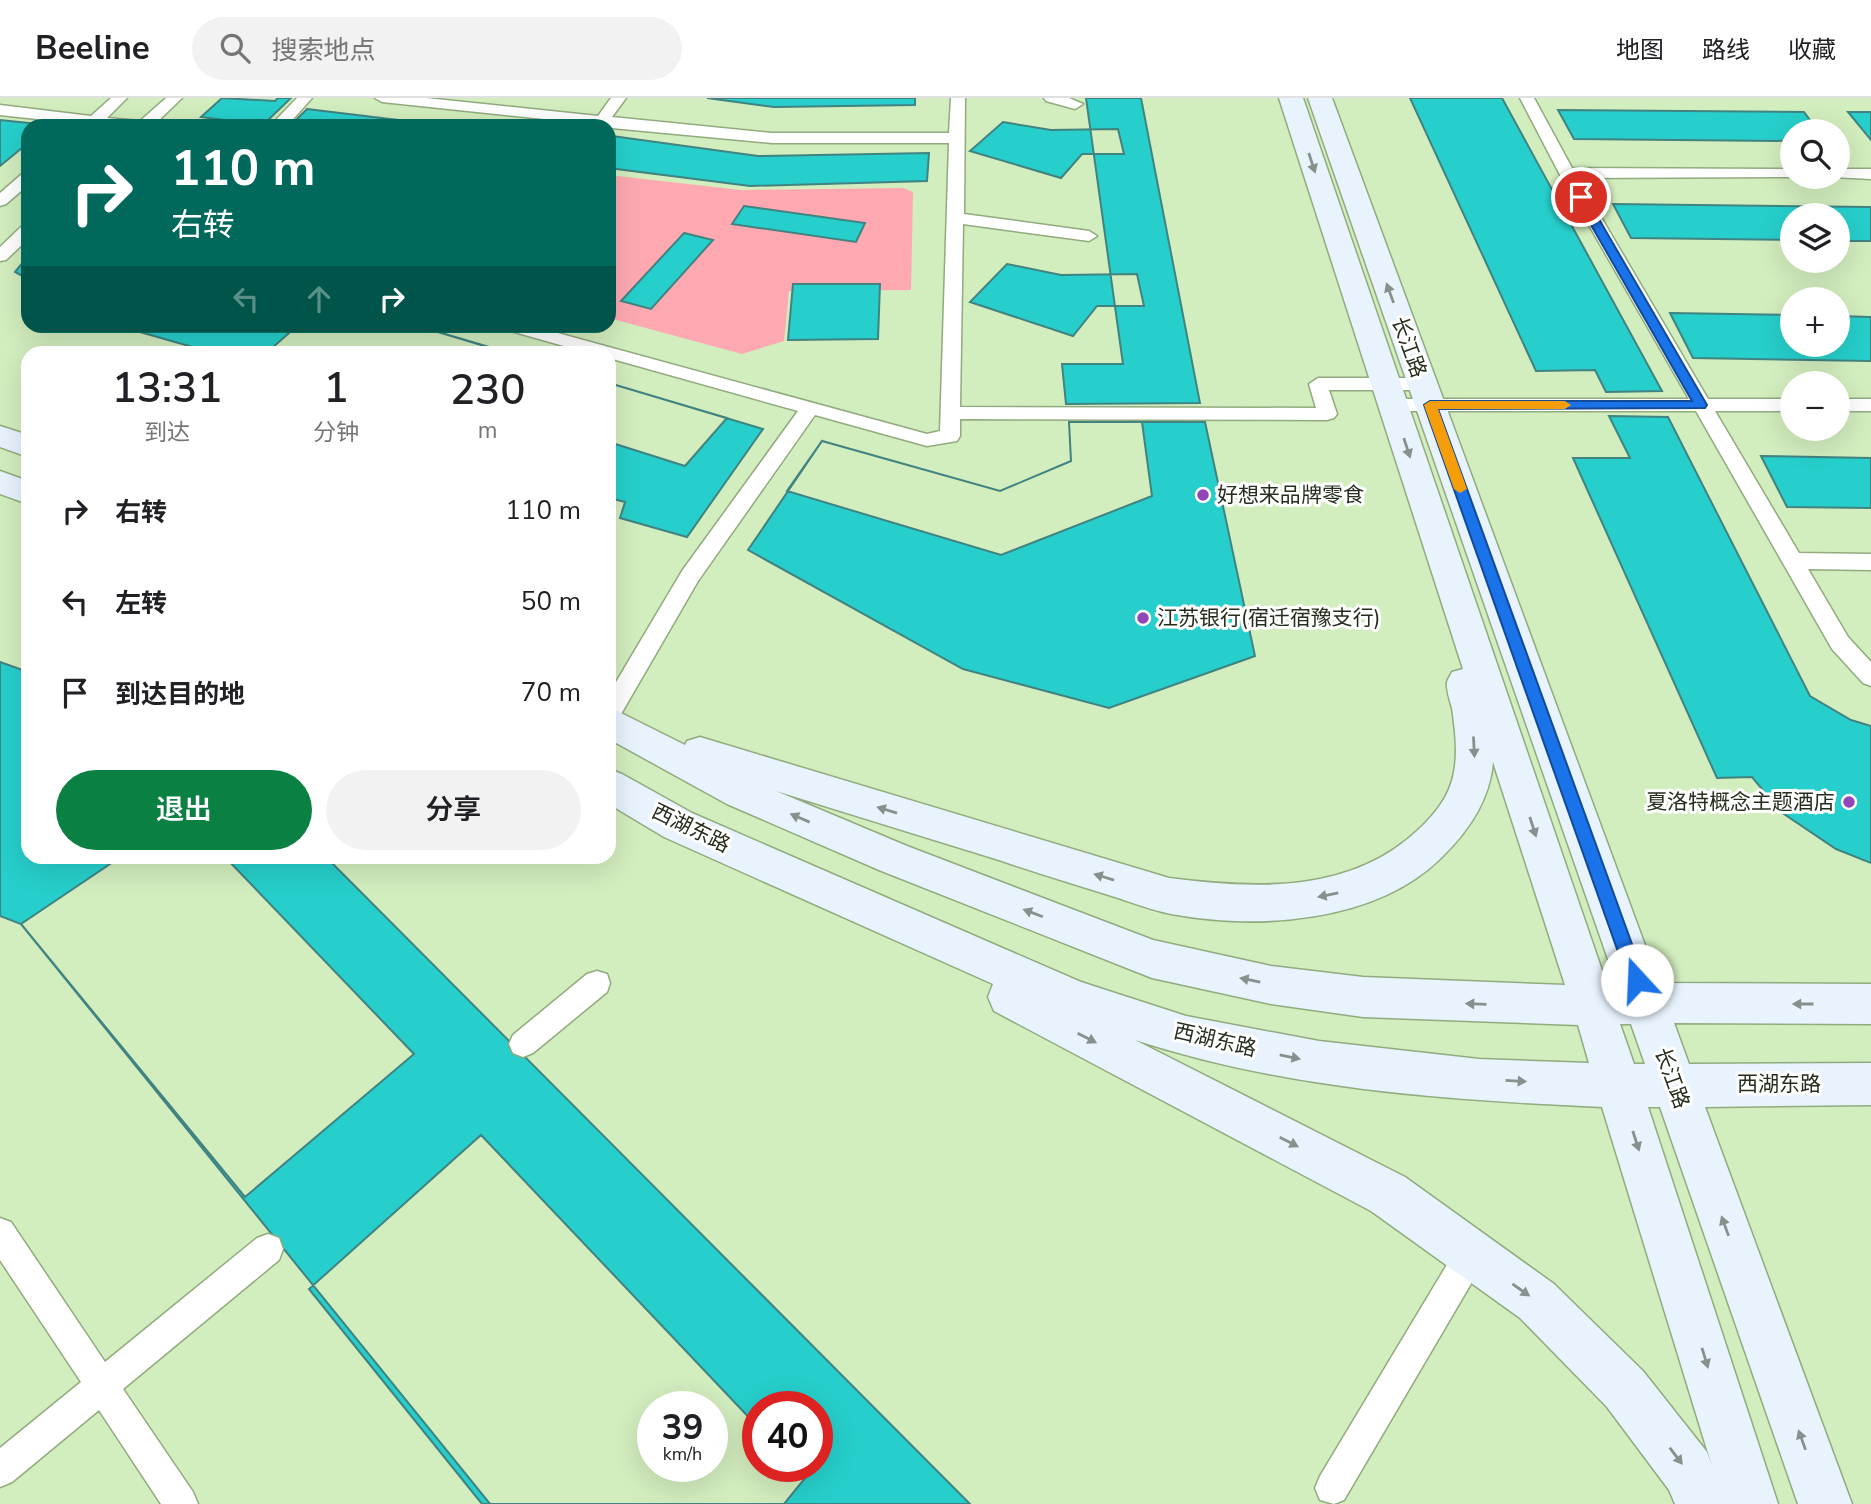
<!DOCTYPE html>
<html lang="zh">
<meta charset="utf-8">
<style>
:root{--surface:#fff;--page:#f2f2f2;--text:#202124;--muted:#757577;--line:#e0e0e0;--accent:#0b8043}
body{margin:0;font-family:"Nunito Sans","Noto Sans SC",sans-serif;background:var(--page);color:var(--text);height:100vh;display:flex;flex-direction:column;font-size:26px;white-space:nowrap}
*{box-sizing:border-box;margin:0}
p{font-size:23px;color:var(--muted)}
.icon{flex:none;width:38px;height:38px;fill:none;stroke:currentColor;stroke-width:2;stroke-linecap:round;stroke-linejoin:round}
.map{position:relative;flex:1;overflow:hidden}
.drawer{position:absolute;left:21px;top:248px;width:595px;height:518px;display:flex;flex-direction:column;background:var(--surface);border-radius:21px;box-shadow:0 7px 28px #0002}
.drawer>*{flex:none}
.banner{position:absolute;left:21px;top:21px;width:595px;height:214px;border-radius:21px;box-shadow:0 7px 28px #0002;background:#00695c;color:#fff;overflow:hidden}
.fabs{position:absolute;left:1780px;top:21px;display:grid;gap:14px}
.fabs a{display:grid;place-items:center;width:70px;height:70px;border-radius:50%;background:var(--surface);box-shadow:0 7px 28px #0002;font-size:35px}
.speed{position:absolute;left:637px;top:1293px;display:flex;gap:14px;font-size:35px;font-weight:700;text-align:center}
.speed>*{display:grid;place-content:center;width:91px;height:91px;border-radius:50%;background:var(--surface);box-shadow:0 7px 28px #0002;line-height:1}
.speed small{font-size:18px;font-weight:400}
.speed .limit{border:10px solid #d22;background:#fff;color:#111}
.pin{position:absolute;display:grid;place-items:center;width:60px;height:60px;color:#fff;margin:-30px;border:4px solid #fff;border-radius:50%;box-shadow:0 2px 7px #0007}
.me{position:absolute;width:77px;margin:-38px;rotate:340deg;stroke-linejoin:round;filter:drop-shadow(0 0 5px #0008)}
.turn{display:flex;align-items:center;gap:24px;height:147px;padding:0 35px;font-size:32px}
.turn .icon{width:91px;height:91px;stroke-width:2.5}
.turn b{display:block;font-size:49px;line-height:60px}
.lanes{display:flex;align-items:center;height:66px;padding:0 35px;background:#0003;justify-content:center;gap:35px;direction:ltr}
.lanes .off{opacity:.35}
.eta{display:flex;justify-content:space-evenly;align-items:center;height:119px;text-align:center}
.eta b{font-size:42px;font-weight:600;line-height:49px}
.primary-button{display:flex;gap:14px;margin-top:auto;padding:14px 35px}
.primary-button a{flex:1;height:80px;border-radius:42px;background:var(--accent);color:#fff;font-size:28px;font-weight:600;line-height:80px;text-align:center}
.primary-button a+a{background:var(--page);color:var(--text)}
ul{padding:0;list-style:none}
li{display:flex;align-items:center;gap:21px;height:91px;padding:0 35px}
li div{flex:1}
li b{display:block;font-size:26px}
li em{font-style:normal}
header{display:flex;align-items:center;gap:42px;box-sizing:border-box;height:98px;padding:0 35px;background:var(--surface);border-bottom:2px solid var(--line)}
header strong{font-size:33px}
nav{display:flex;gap:38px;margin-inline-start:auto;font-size:24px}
.search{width:490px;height:63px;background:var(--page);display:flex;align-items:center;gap:18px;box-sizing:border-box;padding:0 24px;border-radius:38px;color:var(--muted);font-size:26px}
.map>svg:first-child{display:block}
.green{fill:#fea9b2}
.building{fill:#26cfcb;stroke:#408381;stroke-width:2;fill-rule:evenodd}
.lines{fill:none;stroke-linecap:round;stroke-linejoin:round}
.lane-casing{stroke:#91aa7e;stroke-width:3}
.secondary-casing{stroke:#91aa7e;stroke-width:3}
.lane{fill:#fff;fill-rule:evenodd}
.secondary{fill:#e8f3fe;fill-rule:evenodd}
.oneway{fill:#86908d}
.route{fill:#1a73e8;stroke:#114b97;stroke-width:2}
.slow{fill:#f59e0b}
.poi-dot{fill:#9247b9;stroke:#fff;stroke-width:2.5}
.labels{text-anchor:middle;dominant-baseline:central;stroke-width:6;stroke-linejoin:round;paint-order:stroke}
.street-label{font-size:21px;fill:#242e1c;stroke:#fff}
.poi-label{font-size:21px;fill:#242e1c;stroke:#fff;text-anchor:start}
</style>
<header>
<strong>Beeline</strong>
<div class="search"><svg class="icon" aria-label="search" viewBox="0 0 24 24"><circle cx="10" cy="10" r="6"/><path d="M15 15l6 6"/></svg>搜索地点</div>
<nav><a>地图</a><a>路线</a><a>收藏</a></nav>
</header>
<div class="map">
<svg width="1871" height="1406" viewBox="0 0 1871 1406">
<rect width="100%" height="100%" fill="#d2edbe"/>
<path class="green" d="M 617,78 L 741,92 L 903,90 L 913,94 L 911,192 L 789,193 L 784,243 L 742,256 L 609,220 L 609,79 Z"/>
<path class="building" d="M 222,0 L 275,3 L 278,0 L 291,0 L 263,27 L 201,19 Z
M 707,0 L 915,0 L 915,7 L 774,9 Z
M 1086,0 L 1141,0 L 1200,305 L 1066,306 L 1062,266 L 1123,266 Z
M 1410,0 L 1502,0 L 1662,293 L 1606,294 L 1595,272 L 1536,273 Z
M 307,11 L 448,28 L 290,28 Z
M 1558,12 L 1804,14 L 1818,33 L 1792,33 L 1792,43 L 1574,41 Z
M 1848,14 L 1871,14 L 1871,42 Z
M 0,22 L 48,27 L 28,28 L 28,45 L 0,68 Z
M 1003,24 L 1051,32 L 1118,31 L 1124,56 L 1082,56 L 1061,80 L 970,53 Z
M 612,38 L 758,58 L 929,55 L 927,83 L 750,88 L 609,70 L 609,43 Z
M 1613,106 L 1871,109 L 1871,143 L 1838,143 L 1838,117 L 1792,117 L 1792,142 L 1631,140 Z
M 744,108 L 865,125 L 856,144 L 732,126 Z
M 684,135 L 713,142 L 651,211 L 621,203 Z
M 28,158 L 28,181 L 15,174 Z
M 1007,166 L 1061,177 L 1137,176 L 1144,208 L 1097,208 L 1073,238 L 970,204 Z
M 793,186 L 880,186 L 878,241 L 788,242 Z
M 1670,215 L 1792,217 L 1792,247 L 1838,247 L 1838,218 L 1871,219 L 1871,263 L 1693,260 Z
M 119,228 L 418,228 L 511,256 L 217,256 Z
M 297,228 L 418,228 L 503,253 L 501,256 L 289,256 L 272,250 Z
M 609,285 L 763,331 L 687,439 L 620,420 L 625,404 L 609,400 Z
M 609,285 L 727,320 L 685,368 L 609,344 Z
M 1609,318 L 1668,319 L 1810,598 L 1851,622 L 1871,628 L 1871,765 L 1836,751 L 1781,714 L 1752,679 L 1717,680 L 1573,360 L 1630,360 Z
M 1069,324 L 1205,324 L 1255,558 L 1109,610 L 963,571 L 748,452 L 822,343 L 1000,393 L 1071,363 Z
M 1069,324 L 1142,324 L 1152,398 L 1001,457 L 787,393 L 822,343 L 1000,393 L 1071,363 Z
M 1761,358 L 1871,360 L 1871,410 L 1787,409 Z
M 0,564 L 28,574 L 28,760 L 327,760 L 970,1406 L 490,1406 L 21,826 L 0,818 ZM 653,1309 L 712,1309 L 712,1368 L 653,1368 ZM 758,1309 L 817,1309 L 817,1368 L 758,1368 Z
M 119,760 L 226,760 L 414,956 L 245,1099 L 21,826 Z
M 481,1037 L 758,1329 L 758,1368 L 795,1368 L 806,1379 L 784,1406 L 482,1406 L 309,1191 ZM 653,1309 L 712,1309 L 712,1368 L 653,1368 Z"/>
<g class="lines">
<defs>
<path id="lane" d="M 111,0 L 127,0 L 107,20 L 140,23 L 166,0 L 182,0 L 153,28 L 80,28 L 82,26 L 0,17 L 0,7 L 91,18 Z
M 297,0 L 312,0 L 287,28 L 270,28 Z
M 375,0 L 426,0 L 598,18 L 611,0 L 626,0 L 612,19 L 772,35 L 949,35 L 951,0 L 965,0 L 964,116 L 1089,133 L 1097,138 L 1089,143 L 963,126 L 960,309 L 1316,310 L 1309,286 L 1318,280 L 1422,280 L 1431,286 L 1422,292 L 1329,292 L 1337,316 L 1334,320 L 1327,322 L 960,321 L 960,338 L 957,343 L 927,348 L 815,317 L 698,483 L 617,623 L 609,625 L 609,596 L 682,473 L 798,313 L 609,260 L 609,256 L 592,256 L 507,232 L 504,228 L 532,228 L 927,336 L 940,333 L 949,45 L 772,45 L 590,28 L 592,26 L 382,4 Z
M 1044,0 L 1069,0 L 1083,6 L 1075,11 L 1046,3 Z
M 1520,0 L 1534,0 L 1572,70 L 1792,71 L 1792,79 L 1798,79 L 1578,80 L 1708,301 L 1792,301 L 1792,313 L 1715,313 L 1799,455 L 1871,456 L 1871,472 L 1808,471 L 1848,539 L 1871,564 L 1871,588 L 1863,585 L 1832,551 L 1696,313 L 1392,313 L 1385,311 L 1382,307 L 1385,303 L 1392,301 L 1689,301 L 1559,75 Z
M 1838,71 L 1871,71 L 1871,81 L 1832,79 L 1838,79 Z
M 28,74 L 28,87 L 6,106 L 0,108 L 0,95 L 22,76 Z
M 28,127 L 28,141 L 6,162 L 0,163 L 0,149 L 22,128 Z
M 1838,301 L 1871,301 L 1871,313 L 1838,313 Z
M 597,873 L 607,876 L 610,885 L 607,894 L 533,955 L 523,959 L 513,955 L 509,946 L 513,937 L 587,876 Z
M 0,1120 L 11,1124 L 105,1264 L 257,1140 L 268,1136 L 279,1140 L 283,1151 L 279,1162 L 123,1291 L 193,1394 L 198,1406 L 161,1406 L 99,1312 L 12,1384 L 0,1389 L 0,1350 L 81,1284 L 0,1162 Z
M 1471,1141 L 1482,1145 L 1486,1156 L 1482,1167 L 1344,1402 L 1334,1406 L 1320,1402 L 1315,1390 L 1320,1378 L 1460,1145 Z"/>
<path id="secondary" d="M 1279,0 L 1303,0 L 1607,887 L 1617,887 L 1308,0 L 1332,0 L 1659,885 L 1871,886 L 1871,926 L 1674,925 L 1689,966 L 1871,965 L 1871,1007 L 1705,1009 L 1852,1406 L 1798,1406 L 1660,1009 L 1648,1009 L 1778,1406 L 1675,1406 L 1669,1392 L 1607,1309 L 1520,1220 L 1371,1113 L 994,913 L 988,899 L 993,886 L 664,739 L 609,706 L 609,671 L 622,676 L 692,715 L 1081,884 L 1186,918 L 1319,943 L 1479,961 L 1589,965 L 1578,927 L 1363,919 L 1271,906 L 1152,880 L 879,772 L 727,706 L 609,641 L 609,609 L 685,647 L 687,643 L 700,639 L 1169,780 C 1255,791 1350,796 1418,732 C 1435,716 1450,698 1454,674 C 1458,653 1455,631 1452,610 C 1450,603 1446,591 1447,584 C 1448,580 1451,577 1452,574 L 1463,571 ZM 1493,664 L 1565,887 L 1363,879 L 1271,868 L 1153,842 L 907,748 L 776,693 C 850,716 924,739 999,762 C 1037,775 1076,787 1115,799 C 1133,805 1152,812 1171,816 C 1258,832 1375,825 1441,760 C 1468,734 1490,702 1493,664 ZM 1620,926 L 1631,926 L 1645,966 L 1634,966 ZM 1135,942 C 1285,991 1445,1002 1602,1009 L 1712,1368 L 1707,1354 L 1643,1273 L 1554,1186 L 1405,1079 Z
M 0,328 L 28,337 L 28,359 L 0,349 Z
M 0,373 L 28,383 L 28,406 L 0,396 Z"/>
</defs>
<use href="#lane" class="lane-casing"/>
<use href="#secondary" class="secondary-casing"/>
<use href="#lane" class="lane"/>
<use href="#secondary" class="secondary"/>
</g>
<defs><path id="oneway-solid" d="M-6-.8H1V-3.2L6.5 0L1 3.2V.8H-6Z" transform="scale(1.75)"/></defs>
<g class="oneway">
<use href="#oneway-solid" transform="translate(1312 65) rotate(72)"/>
<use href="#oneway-solid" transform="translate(1390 195) rotate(-110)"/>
<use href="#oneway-solid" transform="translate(1407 350) rotate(72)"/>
<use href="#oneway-solid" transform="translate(1474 649) rotate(87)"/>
<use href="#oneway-solid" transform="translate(887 712) rotate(-163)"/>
<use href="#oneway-solid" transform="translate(800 720) rotate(-157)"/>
<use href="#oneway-solid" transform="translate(1533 729) rotate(72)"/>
<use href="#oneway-solid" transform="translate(1104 779) rotate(-163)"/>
<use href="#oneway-solid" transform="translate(1328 797) rotate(168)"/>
<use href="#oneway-solid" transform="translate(1033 815) rotate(-159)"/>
<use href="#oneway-solid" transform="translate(1250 882) rotate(-168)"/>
<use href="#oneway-solid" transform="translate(1476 906) rotate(-178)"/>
<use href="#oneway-solid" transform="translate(1803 906) rotate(-180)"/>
<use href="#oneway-solid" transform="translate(1087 940) rotate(27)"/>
<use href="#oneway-solid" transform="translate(1290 959) rotate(11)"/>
<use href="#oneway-solid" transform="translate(1516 983) rotate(3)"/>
<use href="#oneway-solid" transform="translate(1636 1043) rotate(72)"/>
<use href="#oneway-solid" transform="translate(1289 1044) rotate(27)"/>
<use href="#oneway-solid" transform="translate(1725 1128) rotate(-110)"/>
<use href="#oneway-solid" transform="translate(1521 1192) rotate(35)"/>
<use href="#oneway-solid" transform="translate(1705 1260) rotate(73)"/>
<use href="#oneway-solid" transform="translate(1802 1342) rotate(-110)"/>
<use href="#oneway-solid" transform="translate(1676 1358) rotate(53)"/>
</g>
<path class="route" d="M 1581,95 L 1586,99 L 1707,307 L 1705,310 L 1438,311 L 1645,882 L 1643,888 L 1637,890 L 1630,888 L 1628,882 L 1424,307 L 1430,303 L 1692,303 L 1575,99 Z"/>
<path class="slow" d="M 1430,303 L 1565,303 L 1571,307 L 1565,311 L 1438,311 L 1467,391 L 1460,395 L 1454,391 L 1424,307 Z"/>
<g class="poi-dot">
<circle cx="1203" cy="397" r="7"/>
<circle cx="1143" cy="520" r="7"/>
<circle cx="1849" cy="704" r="7"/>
</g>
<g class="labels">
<g class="street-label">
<text transform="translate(1409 249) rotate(70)">长江路</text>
<text transform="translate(691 730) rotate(26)">西湖东路</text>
<text transform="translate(1215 942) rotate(13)">西湖东路</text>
<text transform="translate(1672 980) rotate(70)">长江路</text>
<text x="1779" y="986">西湖东路</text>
</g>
<g class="poi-label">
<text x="1217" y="397">好想来品牌零食</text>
<text x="1157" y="520">江苏银行(宿迁宿豫支行)</text>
<text x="1835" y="704" text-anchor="end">夏洛特概念主题酒店</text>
</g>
</g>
</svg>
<div class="fabs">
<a><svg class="icon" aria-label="search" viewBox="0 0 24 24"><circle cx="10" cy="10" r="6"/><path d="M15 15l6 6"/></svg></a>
<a><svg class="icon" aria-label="layers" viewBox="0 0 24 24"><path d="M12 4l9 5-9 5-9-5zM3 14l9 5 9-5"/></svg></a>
<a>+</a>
<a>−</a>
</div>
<div class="speed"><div>39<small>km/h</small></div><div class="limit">40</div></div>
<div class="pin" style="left:1581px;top:99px;background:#d93025"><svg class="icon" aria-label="arrive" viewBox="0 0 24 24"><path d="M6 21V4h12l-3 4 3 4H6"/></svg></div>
<svg class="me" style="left:1637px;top:882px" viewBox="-20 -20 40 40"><circle r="19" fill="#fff"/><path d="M0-13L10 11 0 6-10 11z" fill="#1a73e8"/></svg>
<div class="banner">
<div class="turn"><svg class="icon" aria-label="right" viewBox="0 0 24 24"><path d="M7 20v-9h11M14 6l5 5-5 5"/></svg><div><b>110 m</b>右转</div></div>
<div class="lanes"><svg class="icon off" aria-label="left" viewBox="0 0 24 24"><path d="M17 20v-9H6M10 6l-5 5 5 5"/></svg><svg class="icon off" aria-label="ahead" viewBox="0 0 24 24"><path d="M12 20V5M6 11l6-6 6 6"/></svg><svg class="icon" aria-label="right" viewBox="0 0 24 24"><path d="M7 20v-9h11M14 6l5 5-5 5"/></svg></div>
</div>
<section class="drawer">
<div class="eta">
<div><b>13:31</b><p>到达</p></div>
<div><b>1</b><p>分钟</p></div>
<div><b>230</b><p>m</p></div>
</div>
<ul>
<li><svg class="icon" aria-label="right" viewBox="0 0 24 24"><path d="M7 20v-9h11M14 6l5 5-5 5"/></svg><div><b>右转</b></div><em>110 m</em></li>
<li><svg class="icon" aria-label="left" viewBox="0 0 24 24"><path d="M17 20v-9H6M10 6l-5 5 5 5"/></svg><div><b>左转</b></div><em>50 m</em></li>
<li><svg class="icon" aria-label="arrive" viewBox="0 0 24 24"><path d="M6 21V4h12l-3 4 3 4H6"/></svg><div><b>到达目的地</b></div><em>70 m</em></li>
</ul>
<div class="primary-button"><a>退出</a><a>分享</a></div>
</section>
</div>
